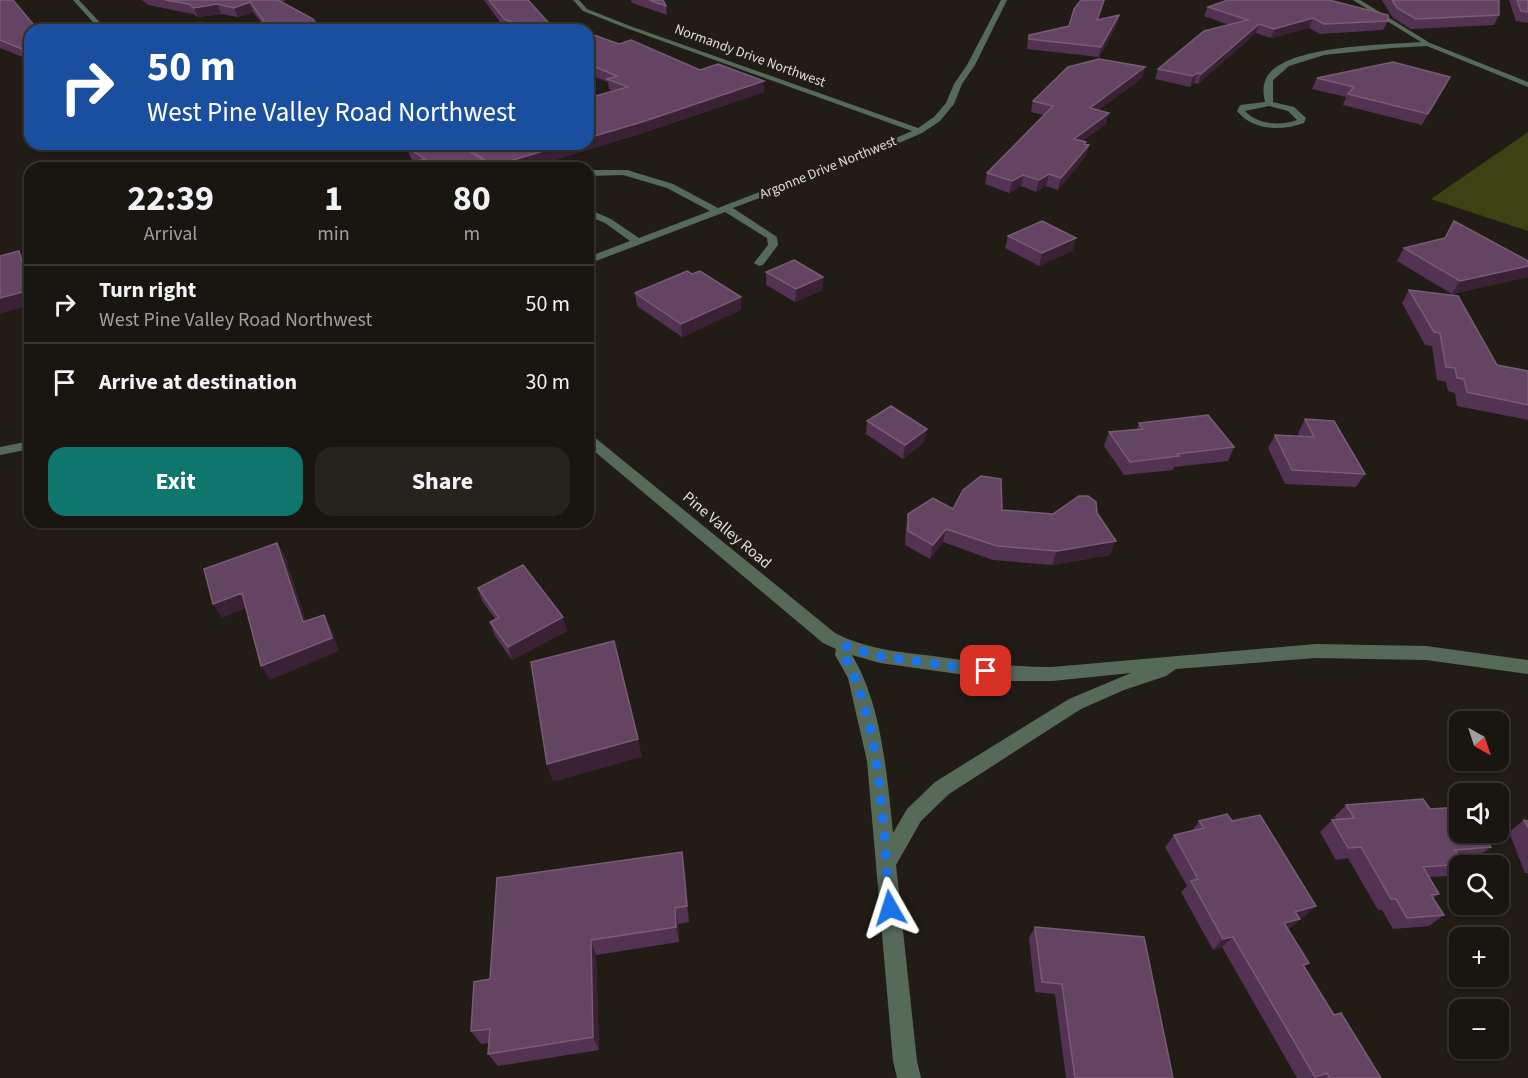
<!DOCTYPE html>
<meta charset="utf-8">
<style>
:root{--surface:#191510;--page:#26221e;--text:#f1f3f6;--muted:#9f9f9f;--line:#373430;--accent:#0f766e}
body{margin:0;font-family:"Source Sans 3",sans-serif;background:var(--page);color:var(--text);height:100vh;display:flex;flex-direction:column;font-size:22px;white-space:nowrap}
*{box-sizing:border-box;margin:0}
p{font-size:20px;color:var(--muted)}
.icon{flex:none;width:33px;height:33px;fill:none;stroke:currentColor;stroke-width:2;stroke-linecap:round;stroke-linejoin:round}
.map{position:relative;flex:1;overflow:hidden}
.details{position:absolute;left:24px;top:162px;width:570px;height:366px;display:flex;flex-direction:column;background:var(--surface);border-radius:18px;box-shadow:0 2px 4px #0004,0 0 0 2px var(--line)}
.details>*{flex:none}
.banner{position:absolute;left:24px;top:24px;width:570px;height:126px;border-radius:18px;box-shadow:0 2px 4px #0004,0 0 0 2px var(--line);background:#1a4fa0;color:#fff;overflow:hidden}
.needle{width:39px;rotate:141deg}
.tools{position:absolute;left:1449px;top:711px;display:grid;gap:12px}
.tools a{display:grid;place-items:center;width:60px;height:60px;border-radius:12px;background:var(--surface);box-shadow:0 2px 4px #0004,0 0 0 2px var(--line);font-size:30px}
.pin{position:absolute;display:grid;place-items:center;width:51px;height:51px;color:#fff;margin:-26px;border-radius:12px;box-shadow:0 3px 9px #0006}
.me{position:absolute;width:66px;margin:-33px;rotate:354deg;stroke-linejoin:round;filter:drop-shadow(0 0 4px #0008)}
.turn{display:flex;align-items:center;gap:21px;height:126px;padding:0 24px;font-size:27px}
.turn .icon{width:78px;height:78px;stroke-width:2.5}
.turn b{display:block;font-size:42px;line-height:51px}
.eta{display:flex;justify-content:space-evenly;align-items:center;height:102px;text-align:center}
.eta b{font-size:36px;font-weight:700;line-height:42px}
.button{display:flex;gap:12px;margin-top:auto;padding:12px 24px}
.button a{flex:1;height:69px;border-radius:18px;background:var(--accent);color:#fff;font-size:24px;font-weight:700;line-height:69px;text-align:center}
.button a+a{background:var(--page);color:var(--text)}
ul{padding:0;list-style:none}
li{display:flex;align-items:center;gap:18px;height:78px;padding:0 24px;border-top:2px solid var(--line)}
li div{flex:1}
li b{display:block;font-size:22px}
li em{font-style:normal}
.map>svg:first-child{display:block}
.green{fill:#3d4212}
.lines{fill:none;stroke-linecap:round;stroke-linejoin:round}
.minor{fill:#566a5a;fill-rule:evenodd}
.wall{fill:#543254}
.shaded-wall{fill:#3a2135}
.building{fill:#644462;stroke:#775c75;stroke-width:1.5}
.route{stroke:#1a73e8;stroke-width:10;stroke-dasharray:0 18}
.labels{text-anchor:middle;dominant-baseline:central;stroke-width:5;stroke-linejoin:round;paint-order:stroke}
.far-street-label{font-size:14px;fill:#e0dcd8;stroke:#211c15}
.street-label{font-size:16px;fill:#e0dcd8;stroke:#211c15}
</style>
<div class="map">
<svg width="1528" height="1078" viewBox="0 0 1528 1078">
<rect width="100%" height="100%" fill="#211c15"/>
<path class="green" d="M 1528,132 L 1528,231 L 1431,199 Z"/>
<g class="lines">
<path class="minor" d="M 73,0 L 79,0 L 107,30 L 100,30 Z
M 573,0 L 579,0 L 587,9 L 630,26 L 918,128 L 934,117 L 946,103 L 954,84 L 967,65 L 1001,0 L 1007,0 L 975,65 L 962,84 L 954,104 L 940,121 L 922,133 L 867,157 L 733,208 L 777,237 L 778,245 L 763,265 L 759,266 L 754,263 L 768,245 L 767,238 L 725,212 L 588,264 L 588,257 L 630,241 L 605,223 L 588,216 L 588,209 L 611,219 L 639,238 L 710,211 L 667,188 L 623,175 L 588,176 L 588,170 L 627,170 L 673,184 L 718,208 L 861,153 L 912,131 L 626,28 L 583,11 Z
M 1353,0 L 1360,0 L 1430,43 L 1528,82 L 1528,87 L 1427,46 L 1392,48 L 1324,55 L 1289,66 L 1273,80 L 1273,102 L 1294,107 L 1306,118 L 1304,123 C 1282,131 1253,131 1237,111 L 1240,105 L 1265,102 C 1263,93 1262,84 1268,75 C 1290,45 1385,45 1421,42 ZM 1269,106 L 1288,111 L 1297,120 C 1281,126 1258,125 1245,111 Z
M 588,435 L 593,436 L 835,633 C 866,649 899,652 933,656 C 973,662 1011,667 1052,667 L 1316,644 L 1426,646 L 1528,660 L 1528,674 L 1426,660 L 1316,658 L 1176,669 L 1166,676 L 1124,690 L 1081,709 L 949,794 L 921,821 L 896,865 L 917,1061 L 921,1078 L 897,1078 L 893,1061 L 867,761 L 848,678 L 835,655 L 836,649 L 823,643 L 588,446 ZM 852,655 L 880,663 L 1008,681 L 1052,681 L 1131,673 L 1069,699 L 935,782 L 907,809 L 893,833 C 887,775 882,705 852,655 Z
M 30,441 L 30,449 L 0,455 L 0,447 Z"/>
</g>
<path class="wall" d="M 0,0 L 30,30 L 30,60 L 0,48 Z
M 142,0 L 286,0 L 281,2 L 321,30 L 267,30 L 253,12 L 238,17 L 221,14 L 198,17 L 193,14 L 148,5 Z
M 484,0 L 528,0 L 555,30 L 508,30 L 505,29 Z
M 631,0 L 663,0 L 666,6 L 667,15 L 632,3 Z
M 1081,0 L 1105,0 L 1098,20 L 1119,15 L 1117,25 L 1099,57 L 1027,49 L 1027,45 L 1029,35 L 1069,26 Z
M 1382,0 L 1499,0 L 1499,15 L 1494,25 L 1411,29 L 1393,18 Z
M 1509,0 L 1528,0 L 1528,23 L 1516,21 Z
M 1208,7 L 1388,21 L 1383,30 L 1320,34 L 1309,28 L 1271,38 L 1256,33 L 1198,84 L 1194,83 L 1190,87 L 1155,79 L 1158,69 L 1229,25 L 1204,16 Z
M 588,35 L 700,70 L 764,92 L 646,132 L 528,168 L 396,168 L 415,162 L 411,159 L 407,147 L 469,151 L 468,148 L 588,144 L 613,91 L 609,89 L 608,82 L 588,74 Z
M 1145,67 L 1142,78 L 1098,110 L 1106,124 L 1083,141 L 1086,142 L 1086,156 L 1058,190 L 1046,186 L 1036,192 L 1021,186 L 1009,193 L 985,184 L 987,173 L 1044,115 L 1031,112 L 1033,101 Z
M 1450,77 L 1422,125 L 1343,105 L 1346,97 L 1312,89 L 1317,78 Z
M 1008,236 L 1076,238 L 1072,251 L 1039,266 L 1005,248 Z
M 1404,248 L 1528,261 L 1528,276 L 1527,277 L 1452,294 L 1397,261 Z
M 766,272 L 823,277 L 822,290 L 795,302 L 766,285 Z
M 692,274 L 741,297 L 741,310 L 682,337 L 637,306 L 635,293 Z
M 1409,290 L 1497,365 L 1528,371 L 1528,420 L 1457,406 L 1455,393 L 1448,391 L 1446,382 L 1437,380 L 1432,346 L 1425,345 L 1402,303 Z
M 1305,419 L 1365,474 L 1356,487 L 1285,484 L 1268,448 L 1275,435 L 1299,436 L 1298,433 Z
M 867,421 L 924,442 L 903,459 L 866,434 Z
M 1139,423 L 1234,447 L 1228,461 L 1174,467 L 1173,470 L 1124,475 L 1104,446 L 1109,432 L 1137,429 Z
M 953,509 L 1002,510 L 1053,514 L 1097,513 L 1110,555 L 1052,565 L 993,560 L 943,542 L 930,559 L 905,545 L 906,528 L 908,514 Z
M 478,588 L 567,631 L 512,660 L 495,636 L 490,622 L 496,620 L 482,601 Z
M 1346,805 L 1430,809 L 1491,847 L 1476,858 L 1461,860 L 1464,864 L 1462,866 L 1460,866 L 1460,867 L 1449,876 L 1429,877 L 1439,894 L 1433,898 L 1444,915 L 1429,926 L 1393,929 L 1382,910 L 1378,910 L 1348,858 L 1336,860 L 1320,832 L 1332,820 L 1336,820 L 1334,817 Z
M 1524,820 L 1528,821 L 1528,873 L 1525,873 L 1509,832 Z
M 1199,821 L 1232,821 L 1316,906 L 1304,917 L 1300,918 L 1300,919 L 1288,930 L 1309,963 L 1304,967 L 1334,1015 L 1381,1078 L 1297,1078 L 1222,947 L 1213,950 L 1181,892 L 1187,886 L 1165,847 L 1174,835 L 1192,831 Z
M 685,869 L 689,922 L 678,924 L 679,942 L 596,955 L 599,1050 L 498,1066 L 488,1054 L 489,1043 L 481,1044 L 471,1031 L 490,979 Z
M 1035,927 L 1173,1078 L 1066,1078 L 1055,994 L 1035,992 L 1029,938 Z"/>
<path class="shaded-wall" d="M 1104,0 L 1105,0 L 1094,30 L 1097,20 Z
M 250,2 L 253,12 L 238,17 L 234,8 Z
M 217,4 L 221,14 L 198,17 L 194,8 Z
M 1119,15 L 1117,25 L 1099,57 L 1101,47 Z
M 1313,18 L 1309,28 L 1271,38 L 1274,29 Z
M 1259,24 L 1256,33 L 1198,84 L 1201,74 Z
M 1145,67 L 1142,78 L 1087,119 L 1090,108 Z
M 1197,73 L 1194,83 L 1190,87 L 1193,76 Z
M 1450,77 L 1445,87 L 1422,125 L 1428,114 Z
M 764,81 L 764,92 L 646,132 L 528,168 L 494,168 L 493,166 L 567,144 L 588,144 L 588,138 Z
M 1109,113 L 1106,124 L 1071,150 L 1074,139 Z
M 1086,142 L 1084,150 L 1089,145 L 1086,156 L 1058,190 L 1061,178 Z
M 1049,174 L 1046,186 L 1036,192 L 1039,180 Z
M 1023,175 L 1021,186 L 1009,193 L 1012,181 Z
M 1076,238 L 1072,251 L 1039,266 L 1042,253 Z
M 19,251 L 27,264 L 30,273 L 30,288 Z
M 1528,266 L 1528,276 L 1527,277 L 1452,294 L 1460,281 Z
M 823,277 L 822,290 L 795,302 L 796,289 Z
M 30,290 L 30,305 L 0,314 L 0,298 Z
M 741,297 L 741,310 L 682,337 L 681,324 Z
M 927,429 L 924,442 L 903,459 L 905,445 Z
M 946,529 L 943,542 L 930,559 L 933,545 Z
M 1116,541 L 1110,555 L 1052,565 L 1057,551 Z
M 277,543 L 285,556 L 311,636 L 303,622 Z
M 242,593 L 251,606 L 222,618 L 213,604 Z
M 324,615 L 331,628 L 339,651 L 270,680 L 261,666 Z
M 563,617 L 567,631 L 512,660 L 508,647 Z
M 638,739 L 642,757 L 553,782 L 547,764 Z
M 682,852 L 685,869 L 689,922 L 687,906 Z
M 1316,906 L 1304,917 L 1283,923 L 1295,912 Z
M 675,908 L 678,924 L 679,942 L 676,927 Z
M 1300,919 L 1288,930 L 1284,923 Z
M 1233,937 L 1222,947 L 1213,950 L 1223,939 Z
M 591,940 L 596,955 L 599,1050 L 593,1037 Z
M 1327,1073 L 1318,1078 L 1312,1078 Z"/>
<path class="building" d="M 0,0 L 13,0 L 38,30 L 30,30 L 30,51 L 27,51 L 0,40 Z
M 165,0 L 278,0 L 313,19 L 321,30 L 270,30 L 250,2 L 234,8 L 217,4 L 194,8 L 189,4 Z
M 489,0 L 528,0 L 555,30 L 532,30 L 504,19 Z
M 649,0 L 663,0 L 666,6 Z
M 1081,0 L 1104,0 L 1097,20 L 1119,15 L 1101,47 L 1029,39 L 1029,35 L 1069,26 L 1074,9 Z
M 1228,0 L 1329,0 L 1388,15 L 1388,21 L 1324,24 L 1313,18 L 1274,29 L 1259,24 L 1201,74 L 1197,73 L 1193,76 L 1158,69 L 1204,31 L 1248,20 L 1208,7 Z
M 1392,0 L 1499,0 L 1499,15 L 1416,19 L 1397,8 Z
M 1517,0 L 1528,0 L 1528,12 L 1521,11 Z
M 591,34 L 619,44 L 631,40 L 700,70 L 718,64 L 764,81 L 645,121 L 588,138 L 588,98 L 628,87 L 607,79 L 617,76 L 588,64 L 588,35 Z
M 1099,59 L 1145,67 L 1090,108 L 1109,113 L 1074,139 L 1086,142 L 1084,144 L 1089,145 L 1061,178 L 1049,174 L 1039,180 L 1023,175 L 1012,181 L 987,173 L 1053,106 L 1033,101 L 1068,67 Z
M 1393,62 L 1450,77 L 1428,114 L 1348,94 L 1354,87 L 1317,78 Z
M 418,144 L 458,144 L 491,165 L 483,168 L 396,168 L 425,159 L 407,147 Z
M 484,144 L 567,144 L 493,166 L 468,148 Z
M 1042,221 L 1076,238 L 1042,253 L 1008,236 Z
M 1454,221 L 1528,261 L 1528,266 L 1460,281 L 1404,248 L 1445,238 Z
M 19,251 L 30,290 L 0,298 L 0,256 Z
M 794,260 L 823,277 L 796,289 L 766,272 Z
M 687,271 L 692,274 L 700,271 L 741,297 L 681,324 L 635,293 Z
M 1409,290 L 1458,296 L 1497,365 L 1528,371 L 1528,405 L 1467,392 L 1464,379 L 1457,378 L 1455,368 L 1446,367 L 1440,333 L 1434,332 Z
M 891,406 L 927,429 L 905,445 L 867,421 Z
M 1208,415 L 1234,447 L 1177,454 L 1179,456 L 1130,462 L 1109,432 L 1143,429 L 1139,423 Z
M 1305,419 L 1334,421 L 1365,474 L 1292,470 L 1275,435 L 1314,437 Z
M 981,476 L 1001,479 L 1002,510 L 1053,514 L 1079,496 L 1088,496 L 1096,502 L 1097,513 L 1116,541 L 1057,551 L 997,546 L 946,529 L 933,545 L 908,531 L 908,514 L 933,498 L 953,509 L 963,490 Z
M 277,543 L 303,622 L 324,615 L 332,638 L 261,666 L 242,593 L 213,604 L 204,569 Z
M 523,565 L 563,617 L 508,647 L 490,622 L 499,618 L 478,588 Z
M 614,641 L 638,739 L 547,764 L 531,662 Z
M 1423,799 L 1430,809 L 1460,807 L 1460,832 L 1481,832 L 1491,847 L 1455,850 L 1464,864 L 1423,867 L 1439,894 L 1431,895 L 1444,915 L 1407,918 L 1396,899 L 1391,899 L 1361,847 L 1348,848 L 1332,820 L 1354,818 L 1346,805 Z
M 1227,814 L 1232,821 L 1260,815 L 1316,906 L 1295,912 L 1300,919 L 1284,923 L 1309,963 L 1303,965 L 1334,1015 L 1341,1013 L 1381,1078 L 1330,1078 L 1327,1073 L 1315,1077 L 1233,937 L 1223,939 L 1191,881 L 1198,879 L 1174,835 L 1204,828 L 1199,821 Z
M 1524,820 L 1528,821 L 1528,828 Z
M 682,852 L 687,906 L 675,908 L 676,927 L 591,940 L 593,1037 L 488,1054 L 490,1029 L 471,1031 L 474,982 L 490,979 L 497,878 Z
M 1035,927 L 1144,937 L 1173,1078 L 1075,1078 L 1062,984 L 1042,982 Z"/>
<g class="lines">
<path class="route" d="M 890,908 C 882,828 883,724 843,654 L 845,646 L 879,656 L 986,671"/>
</g>
<g class="labels">
<g class="far-street-label">
<text transform="translate(750 56) rotate(20)">Normandy Drive Northwest</text>
<text transform="translate(828 168) rotate(-22)">Argonne Drive Northwest</text>
</g>
<g class="street-label">
<text transform="translate(727 530) rotate(40)">Pine Valley Road</text>
</g>
</g>
</svg>
<div class="tools">
<a><svg class="needle" viewBox="-14 -14 28 28"><path d="M0-13l5 13h-10z" fill="#e53935"/><path d="M0 13l5-13h-10z" fill="#9f9f9f"/></svg></a>
<a><svg class="icon" aria-label="sound" viewBox="0 0 24 24"><path d="M4 9h4l5-4v14l-5-4H4zM17 9q2 3 0 6"/></svg></a>
<a><svg class="icon" aria-label="search" viewBox="0 0 24 24"><circle cx="10" cy="10" r="6"/><path d="M15 15l6 6"/></svg></a>
<a>+</a>
<a>−</a>
</div>
<div class="pin" style="left:986px;top:671px;background:#d93025"><svg class="icon" aria-label="arrive" viewBox="0 0 24 24"><path d="M6 21V4h12l-3 4 3 4H6"/></svg></div>
<svg class="me" style="left:890px;top:908px" viewBox="-20 -20 40 40"><path d="M0-17L14 15 0 8-14 15z" fill="#1a73e8" stroke="#fff" stroke-width="4"/></svg>
<div class="banner">
<div class="turn"><svg class="icon" aria-label="right" viewBox="0 0 24 24"><path d="M7 20v-9h11M14 6l5 5-5 5"/></svg><div><b>50 m</b>West Pine Valley Road Northwest</div></div>
</div>
<section class="details">
<div class="eta">
<div><b>22:39</b><p>Arrival</p></div>
<div><b>1</b><p>min</p></div>
<div><b>80</b><p>m</p></div>
</div>
<ul>
<li><svg class="icon" aria-label="right" viewBox="0 0 24 24"><path d="M7 20v-9h11M14 6l5 5-5 5"/></svg><div><b>Turn right</b><p>West Pine Valley Road Northwest</p></div><em>50 m</em></li>
<li><svg class="icon" aria-label="arrive" viewBox="0 0 24 24"><path d="M6 21V4h12l-3 4 3 4H6"/></svg><div><b>Arrive at destination</b></div><em>30 m</em></li>
</ul>
<div class="button"><a>Exit</a><a>Share</a></div>
</section>
</div>
